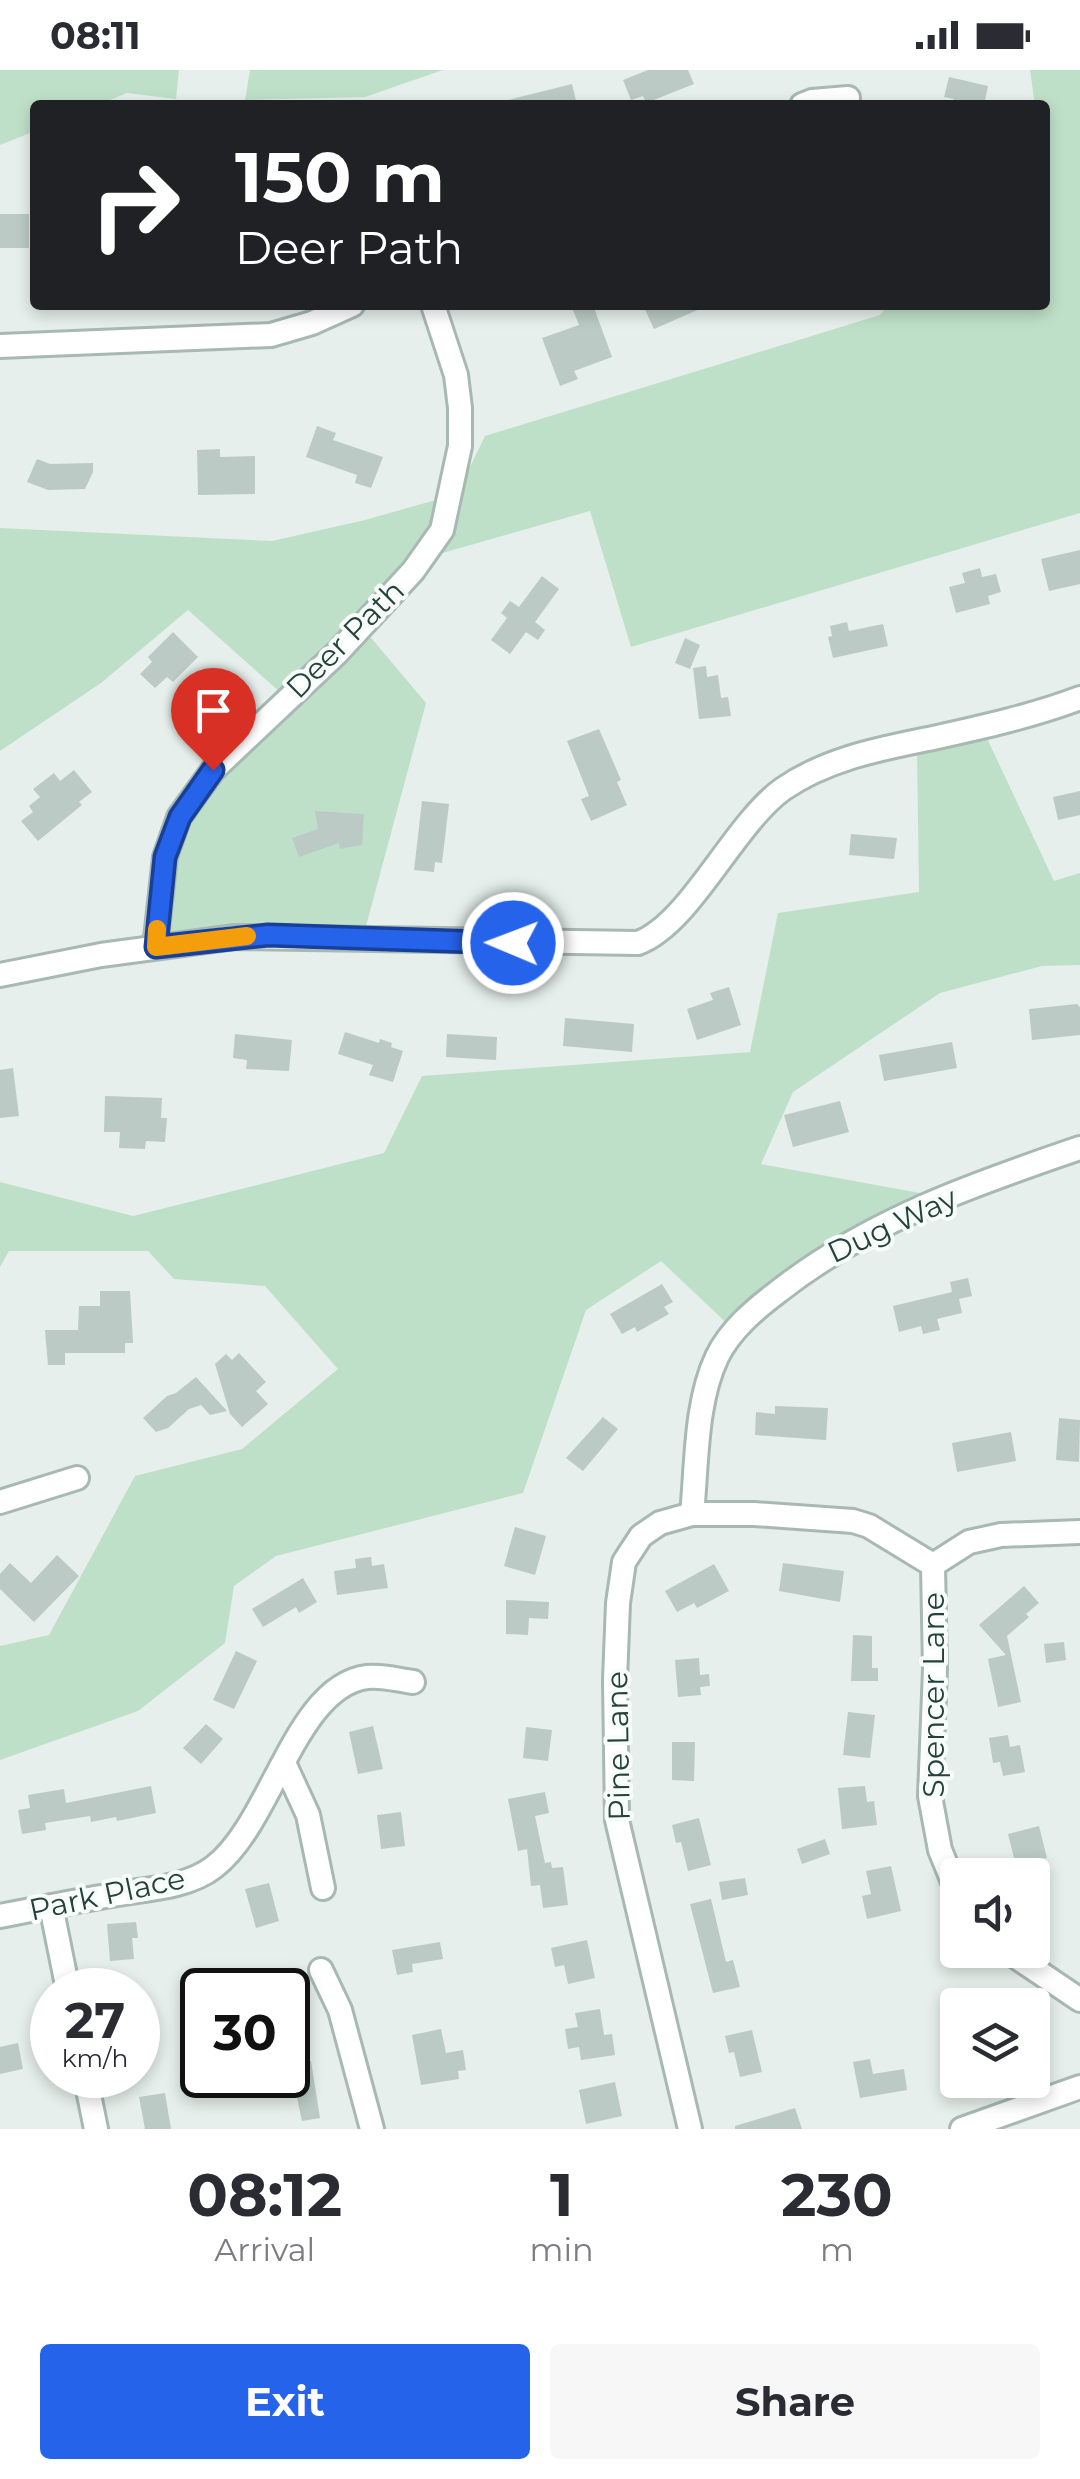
<!DOCTYPE html>
<style>
:root{--surface:#fff;--page:#f7f7f7;--text:#2b2b33;--muted:#7c7c81;--accent:#2563eb}
body{margin:0;font-family:Montserrat,sans-serif;background:var(--page);color:var(--text);height:100vh;display:flex;flex-direction:column;font-size:38px;white-space:nowrap}
*{box-sizing:border-box;margin:0}
p{font-size:32px;color:var(--muted)}
.icon{flex:none;width:55px;height:55px;fill:none;stroke:currentColor;stroke-width:2;stroke-linecap:round;stroke-linejoin:round}
.map{position:relative;height:2059px;overflow:hidden}
.details{display:flex;flex-direction:column;background:var(--surface);flex:1}
.details>*{flex:none}
.top-card{position:absolute;left:30px;top:30px;width:1020px;height:210px;border-radius:10px;box-shadow:0 5px 15px #0003;background:#202124;color:#fff;overflow:hidden}
.controls{position:absolute;left:940px;top:1788px;display:grid;gap:20px}
.controls a{display:grid;place-items:center;width:110px;height:110px;border-radius:10px;background:var(--surface);box-shadow:0 5px 15px #0003;font-size:50px}
.speed{position:absolute;left:30px;top:1898px;display:flex;gap:20px;font-size:50px;font-weight:700;text-align:center}
.speed>*{display:grid;place-content:center;width:130px;height:130px;border-radius:50%;background:var(--surface);box-shadow:0 5px 15px #0003;line-height:1}
.speed small{font-size:25px;font-weight:400}
.speed .limit{border:5px solid #111;border-radius:15px;background:#fff;color:#111}
.pin{position:absolute;display:grid;place-items:center;width:85px;height:85px;color:#fff;margin:-102px -42px;border-radius:50% 50% 50% 0;rotate:-45deg;box-shadow:0 0 10px #0007}
.pin .icon{rotate:45deg}
.me{position:absolute;width:110px;margin:-55px;rotate:271deg;stroke-linejoin:round;filter:drop-shadow(0 0 8px #0008)}
.turn{display:flex;align-items:center;gap:35px;height:210px;padding:0 40px;font-size:45px}
.turn .icon{width:130px;height:130px;stroke-width:2.5}
.turn b{display:block;font-size:70px;line-height:85px}
.eta{display:flex;justify-content:space-evenly;align-items:center;height:170px;text-align:center}
.eta b{font-size:60px;font-weight:700;line-height:70px}
.button{display:flex;gap:20px;margin-top:auto;padding:20px 40px}
.button a{flex:1;height:115px;border-radius:10px;background:var(--accent);color:#fff;font-size:40px;font-weight:700;line-height:115px;text-align:center}
.button a+a{background:var(--page);color:var(--text)}
.status{display:flex;justify-content:space-between;align-items:center;height:70px;padding:0 50px;background:var(--surface);direction:ltr}
.status svg{height:28px;fill:currentColor}
.map>svg:first-child{display:block}
.green{fill:#bfe0c8}
.building{fill:#bbcac4}
.lines{fill:none;stroke-linecap:round;stroke-linejoin:round}
.minor-casing{stroke:#a8b8b2;stroke-width:28}
.minor{stroke:#fff;stroke-width:22}
.route-casing{stroke:#184099;stroke-width:25}
.route{stroke:#2563eb;stroke-width:18}
.slow{stroke:#f59e0b;stroke-width:18}
.labels{text-anchor:middle;dominant-baseline:central;stroke-width:8;stroke-linejoin:round;paint-order:stroke}
.street-label{font-size:30px;fill:#24423a;stroke:#f7fbf9}
</style>
<div class="status"><b>08:11</b><svg viewBox="0 0 49 12"><path d="M0 12V9h3v3zM5 12V6h3v6zM10 12V3h3v9zM15 12V0h3v12zM26 1h20v11H26zM47 4h2v5h-2z"/></svg></div>
<div class="map">
<svg width="1080" height="2059" viewBox="0 0 1080 2059">
<rect width="100%" height="100%" fill="#e6efeb"/>
<path class="green" d="M 0,0 L 179,0 L 176,29 L 127,23 L 98,35 L 35,35 L 35,61 L 0,75 Z
M 250,0 L 443,0 L 365,27 L 245,30 Z
M 1030,0 L 1080,0 L 1080,443 L 631,577 L 590,441 L 432,486 L 367,563 L 426,633 L 362,871 L 158,881 L 180,759 L 290,631 L 188,540 L 101,613 L 0,681 L 0,458 L 272,471 L 365,450 L 457,424 L 485,366 L 880,245 L 888,235 L 1045,235 L 1045,35 L 1035,35 Z
M 985,664 L 1054,811 L 1080,803 L 1080,895 L 1042,896 L 940,923 L 793,1022 L 761,1094 L 942,1127 L 735,1261 L 661,1191 L 586,1240 L 523,1423 L 276,1486 L 234,1516 L 225,1573 L 138,1641 L 0,1690 L 0,1576 L 49,1565 L 135,1406 L 242,1379 L 338,1299 L 265,1216 L 174,1209 L 148,1181 L 9,1181 L 0,1197 L 0,1112 L 133,1146 L 384,1083 L 422,1006 L 750,982 L 778,843 L 919,822 L 917,680 Z"/>
<path class="building" d="M 648,0 L 688,0 L 694,14 L 646,33 L 643,26 L 631,30 L 623,10 Z
M 949,7 L 988,16 L 984,35 L 953,35 L 954,29 L 944,27 Z
M 572,14 L 577,35 L 509,35 L 508,30 Z
M 0,144 L 29,144 L 29,178 L 0,178 Z
M 571,235 L 593,235 L 612,287 L 574,301 L 578,309 L 560,316 L 542,268 L 579,255 Z
M 643,235 L 709,235 L 654,259 Z
M 317,356 L 336,363 L 333,370 L 383,387 L 371,418 L 355,413 L 357,405 L 306,387 Z
M 220,379 L 220,387 L 255,386 L 255,424 L 198,425 L 197,380 Z
M 37,389 L 50,394 L 93,393 L 93,402 L 85,419 L 48,420 L 27,412 Z
M 1080,480 L 1080,514 L 1049,521 L 1041,489 Z
M 980,498 L 982,507 L 996,504 L 1001,522 L 988,526 L 990,534 L 956,543 L 949,517 L 965,513 L 962,503 Z
M 542,506 L 559,519 L 535,552 L 545,560 L 538,570 L 526,562 L 510,584 L 491,570 L 507,548 L 501,543 L 510,531 L 519,537 Z
M 847,552 L 849,561 L 883,554 L 888,576 L 833,588 L 828,567 L 832,566 L 830,556 Z
M 173,562 L 198,587 L 173,612 L 167,607 L 155,618 L 140,604 L 152,592 L 148,587 Z
M 685,568 L 700,575 L 690,599 L 675,593 Z
M 706,596 L 707,607 L 718,605 L 721,628 L 728,627 L 731,646 L 699,649 L 693,598 Z
M 599,659 L 621,710 L 617,712 L 627,735 L 591,751 L 581,729 L 589,726 L 567,671 Z
M 74,700 L 92,722 L 79,732 L 82,735 L 38,771 L 21,751 L 33,742 L 29,736 L 40,727 L 33,719 L 54,703 L 60,711 Z
M 1080,721 L 1080,745 L 1058,750 L 1053,727 Z
M 422,731 L 449,734 L 442,793 L 435,792 L 434,802 L 414,800 Z
M 315,741 L 364,744 L 362,775 L 340,779 L 339,773 L 299,787 L 292,768 L 318,759 Z
M 851,764 L 897,768 L 894,789 L 849,785 Z
M 729,917 L 741,955 L 697,970 L 687,939 L 713,930 L 710,923 Z
M 1077,934 L 1080,937 L 1080,965 L 1032,970 L 1029,939 Z
M 565,948 L 634,954 L 632,982 L 563,976 Z
M 345,962 L 379,973 L 380,969 L 392,973 L 391,977 L 403,981 L 393,1012 L 369,1005 L 373,995 L 338,984 Z
M 235,964 L 292,970 L 289,1001 L 246,999 L 247,990 L 233,988 Z
M 447,964 L 497,967 L 496,990 L 446,987 Z
M 952,972 L 957,998 L 884,1011 L 879,985 Z
M 13,998 L 19,1046 L 0,1048 L 0,1000 Z
M 105,1026 L 162,1028 L 161,1048 L 167,1048 L 165,1072 L 146,1071 L 145,1079 L 119,1078 L 120,1062 L 104,1062 Z
M 840,1031 L 849,1062 L 793,1077 L 784,1045 Z
M 968,1208 L 972,1226 L 959,1229 L 962,1243 L 937,1249 L 940,1260 L 923,1264 L 921,1256 L 899,1262 L 893,1236 L 952,1222 L 950,1212 Z
M 662,1214 L 673,1232 L 664,1237 L 669,1244 L 637,1262 L 635,1257 L 622,1264 L 610,1244 Z
M 100,1221 L 130,1221 L 133,1273 L 125,1273 L 125,1283 L 65,1283 L 65,1295 L 48,1295 L 45,1260 L 78,1260 L 79,1236 L 100,1236 Z
M 239,1283 L 266,1312 L 256,1321 L 268,1334 L 242,1357 L 230,1344 L 215,1294 L 226,1284 L 232,1290 Z
M 196,1307 L 227,1341 L 210,1345 L 201,1335 L 189,1339 L 168,1358 L 156,1362 L 143,1348 L 167,1326 L 176,1323 Z
M 775,1336 L 828,1338 L 826,1370 L 755,1365 L 756,1342 L 775,1344 Z
M 603,1347 L 618,1359 L 583,1401 L 566,1388 Z
M 1059,1348 L 1080,1350 L 1079,1392 L 1056,1390 Z
M 1011,1362 L 1016,1391 L 957,1402 L 952,1373 Z
M 515,1457 L 546,1466 L 535,1505 L 504,1496 Z
M 57,1485 L 79,1506 L 34,1552 L 0,1519 L 0,1504 L 10,1493 L 31,1513 Z
M 371,1487 L 372,1496 L 384,1494 L 388,1518 L 337,1525 L 334,1501 L 356,1498 L 355,1489 Z
M 783,1493 L 844,1501 L 840,1532 L 779,1521 Z
M 714,1494 L 729,1521 L 697,1538 L 694,1533 L 677,1542 L 665,1521 Z
M 303,1508 L 317,1532 L 299,1543 L 296,1537 L 263,1557 L 252,1539 Z
M 1024,1516 L 1039,1533 L 1026,1544 L 1029,1547 L 1007,1566 L 1021,1632 L 998,1637 L 988,1589 L 1006,1585 L 979,1555 Z
M 506,1530 L 549,1532 L 548,1549 L 529,1548 L 528,1565 L 506,1564 Z
M 853,1565 L 872,1566 L 872,1598 L 878,1598 L 878,1611 L 851,1611 Z
M 1064,1572 L 1066,1590 L 1046,1593 L 1044,1574 Z
M 236,1581 L 257,1591 L 234,1639 L 213,1630 Z
M 699,1588 L 700,1605 L 709,1604 L 710,1616 L 700,1617 L 701,1625 L 678,1627 L 675,1590 Z
M 848,1642 L 875,1645 L 870,1688 L 843,1685 Z
M 206,1654 L 223,1669 L 201,1694 L 183,1678 Z
M 373,1656 L 383,1699 L 358,1704 L 349,1662 Z
M 526,1657 L 552,1660 L 548,1691 L 523,1688 Z
M 1008,1665 L 1010,1677 L 1020,1675 L 1025,1702 L 1003,1706 L 1000,1692 L 993,1693 L 989,1668 Z
M 672,1672 L 695,1672 L 694,1711 L 672,1710 Z
M 151,1716 L 156,1743 L 117,1751 L 116,1747 L 91,1752 L 90,1746 L 45,1753 L 46,1760 L 22,1764 L 18,1740 L 30,1738 L 28,1725 L 64,1719 L 66,1733 Z
M 865,1716 L 867,1732 L 874,1731 L 877,1755 L 842,1759 L 838,1718 Z
M 545,1722 L 549,1743 L 535,1746 L 545,1793 L 551,1792 L 552,1798 L 563,1797 L 568,1835 L 543,1838 L 540,1815 L 531,1816 L 527,1779 L 518,1781 L 508,1729 Z
M 401,1742 L 405,1776 L 381,1779 L 377,1745 Z
M 699,1748 L 711,1795 L 688,1801 L 681,1772 L 676,1773 L 672,1755 Z
M 1039,1756 L 1047,1788 L 1016,1796 L 1008,1764 Z
M 825,1769 L 830,1784 L 802,1794 L 797,1779 Z
M 891,1796 L 901,1841 L 867,1849 L 862,1826 L 871,1824 L 866,1801 Z
M 745,1808 L 748,1825 L 722,1830 L 719,1812 Z
M 269,1813 L 279,1851 L 256,1858 L 245,1819 Z
M 711,1829 L 726,1892 L 733,1890 L 740,1917 L 713,1923 L 690,1834 Z
M 136,1852 L 138,1868 L 132,1868 L 134,1889 L 110,1891 L 107,1854 Z
M 587,1870 L 595,1908 L 568,1914 L 564,1895 L 555,1897 L 551,1878 Z
M 440,1872 L 443,1889 L 412,1894 L 413,1902 L 397,1905 L 392,1880 Z
M 286,1905 L 290,1920 L 245,1920 L 245,1915 Z
M 145,1932 L 152,1975 L 138,1978 L 138,1933 Z
M 600,1939 L 604,1965 L 612,1964 L 615,1985 L 581,1990 L 579,1977 L 568,1979 L 565,1959 L 578,1957 L 575,1943 Z
M 441,1959 L 446,1983 L 463,1980 L 466,2000 L 458,2001 L 459,2009 L 421,2015 L 412,1965 Z
M 752,1960 L 762,2002 L 740,2007 L 734,1982 L 729,1983 L 725,1966 Z
M 18,1973 L 23,1999 L 0,2004 L 0,1977 Z
M 870,1989 L 873,2004 L 904,1999 L 907,2020 L 860,2028 L 853,1992 Z
M 311,1991 L 320,2048 L 302,2051 L 290,1995 Z
M 615,2012 L 622,2046 L 586,2054 L 579,2020 Z
M 165,2023 L 171,2059 L 145,2059 L 139,2027 Z
M 795,2038 L 802,2059 L 735,2059 L 735,2056 Z"/>
<g class="lines">
<defs>
<path id="minor" d="M 802,35 L 812,31 L 848,28
M 0,276 L 271,265 L 312,253 L 352,235
M 155,877 L 165,787 L 179,747 L 213,700 L 337,583 L 413,501 L 442,460 L 460,376 L 460,338 L 456,305 L 433,235
M 0,905 L 101,885 L 235,867 L 638,873 C 690,854 733,755 783,719 C 828,688 880,679 933,668 C 983,657 1032,646 1080,628
M 0,1432 L 77,1408
M 692,1444 C 697,1395 695,1333 717,1287 C 730,1260 755,1239 779,1221 C 868,1151 974,1114 1080,1078
M 933,1495 L 969,1472 L 1001,1465 L 1080,1462
M 285,1695 L 308,1745 L 323,1818
M 51,1836 L 68,1920
M 0,1846 C 37,1839 75,1831 112,1825 C 145,1819 187,1818 214,1797 C 272,1753 295,1616 367,1607 C 382,1605 398,1610 413,1612
M 1006,1880 L 1080,1930
M 321,1900 L 340,1940 L 372,2059
M 85,2005 L 96,2059
M 690,2059 L 617,1750 L 615,1610 L 618,1533 L 624,1492 L 641,1466 L 660,1453 L 692,1444 L 754,1444 L 853,1451 L 869,1456 L 933,1495 L 935,1599 L 930,1726 L 940,1780 L 958,1824
M 962,2059 L 1080,2017"/>
</defs>
<use href="#minor" class="minor-casing"/>
<use href="#minor" class="minor"/>
</g>
<g class="lines">
<defs>
<path id="route" d="M 213,700 L 180,747 L 165,787 L 156,877 L 268,865 L 513,873"/>
</defs>
<use href="#route" class="route-casing"/>
<use href="#route" class="route"/>
<path class="slow" d="M 157,859 L 156,877 L 247,866"/>
</g>
<g class="labels">
<g class="street-label">
<text transform="translate(345 569) rotate(-45)">Deer Path</text>
<text transform="translate(892 1155) rotate(-25)">Dug Way</text>
<text transform="translate(933 1625) rotate(-90)">Spencer Lane</text>
<text transform="translate(618 1676) rotate(-91)">Pine Lane</text>
<text transform="translate(107 1824) rotate(-12)">Park Place</text>
</g>
</g>
</svg>
<div class="controls">
<a><svg class="icon" aria-label="sound" viewBox="0 0 24 24"><path d="M4 9h4l5-4v14l-5-4H4zM17 9q2 3 0 6"/></svg></a>
<a><svg class="icon" aria-label="layers" viewBox="0 0 24 24"><path d="M12 4l9 5-9 5-9-5zM3 14l9 5 9-5"/></svg></a>
</div>
<div class="speed"><div>27<small>km/h</small></div><div class="limit">30</div></div>
<div class="pin" style="left:213px;top:700px;background:#d93025"><svg class="icon" aria-label="arrive" viewBox="0 0 24 24"><path d="M6 21V4h12l-3 4 3 4H6"/></svg></div>
<svg class="me" style="left:513px;top:873px" viewBox="-20 -20 40 40"><circle r="17" fill="#2563eb" stroke="#fff" stroke-width="3"/><path d="M0-11L8 9 0 5-8 9z" fill="#fff"/></svg>
<div class="top-card">
<div class="turn"><svg class="icon" aria-label="right" viewBox="0 0 24 24"><path d="M7 20v-9h11M14 6l5 5-5 5"/></svg><div><b>150 m</b>Deer Path</div></div>
</div>
</div>
<section class="details">
<div class="eta">
<div><b>08:12</b><p>Arrival</p></div>
<div><b>1</b><p>min</p></div>
<div><b>230</b><p>m</p></div>
</div>
<div class="button"><a>Exit</a><a>Share</a></div>
</section>
